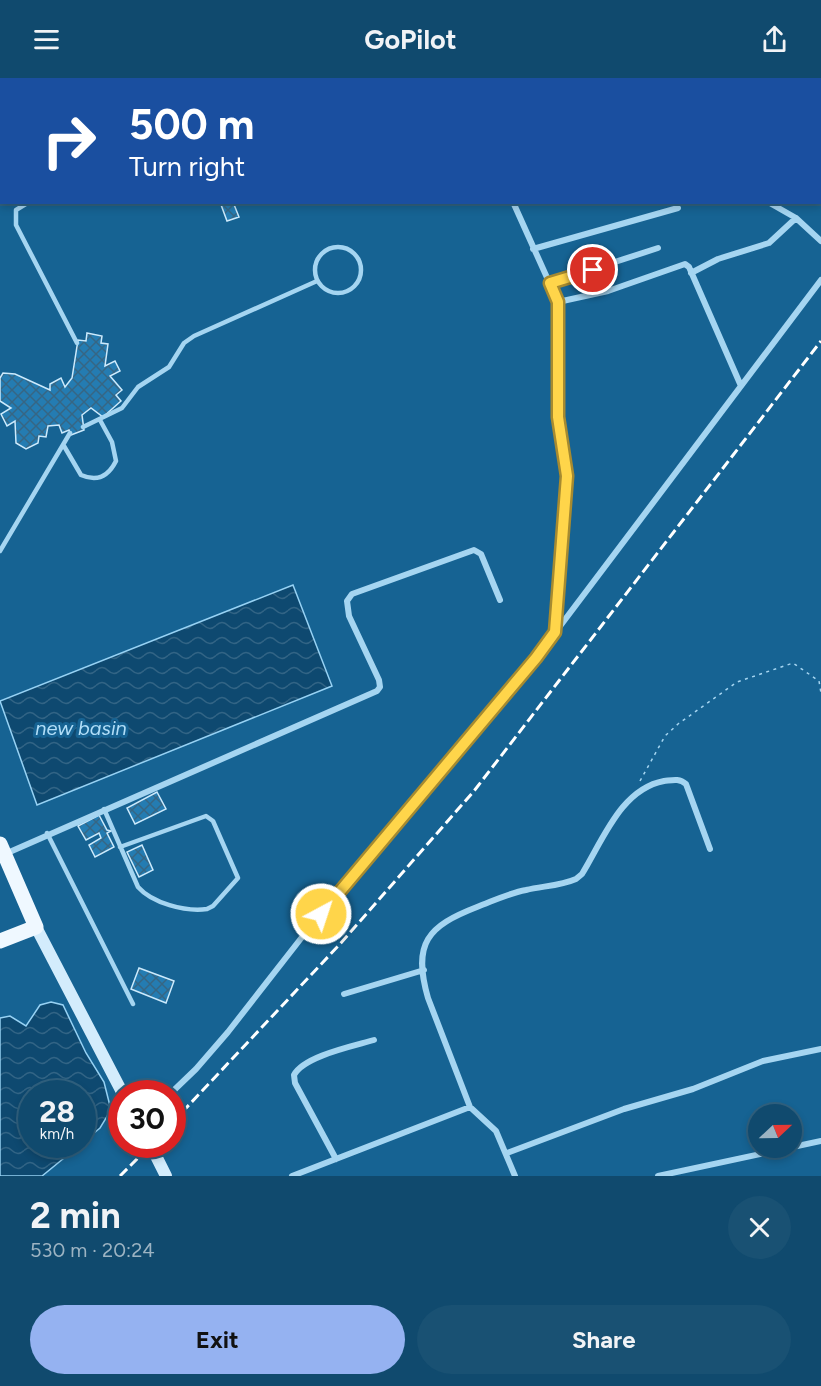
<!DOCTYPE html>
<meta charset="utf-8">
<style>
:root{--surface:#104a6e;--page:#195173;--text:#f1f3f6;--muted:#9cb3c2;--line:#306281;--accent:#95b2f1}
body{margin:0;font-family:Figtree,sans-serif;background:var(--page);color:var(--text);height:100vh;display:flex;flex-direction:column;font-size:22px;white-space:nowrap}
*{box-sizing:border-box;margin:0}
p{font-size:20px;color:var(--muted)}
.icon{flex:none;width:33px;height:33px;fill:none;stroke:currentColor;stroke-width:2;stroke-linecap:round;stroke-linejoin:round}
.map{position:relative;height:1098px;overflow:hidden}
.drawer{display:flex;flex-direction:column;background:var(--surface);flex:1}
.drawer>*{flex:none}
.hud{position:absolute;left:0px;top:0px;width:822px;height:126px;box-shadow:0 3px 9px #0003,0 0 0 2px var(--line);background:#1a4fa0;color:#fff;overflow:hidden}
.needle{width:39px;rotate:68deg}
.fabs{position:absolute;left:748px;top:1026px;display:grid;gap:12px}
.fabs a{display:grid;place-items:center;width:54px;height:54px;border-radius:50%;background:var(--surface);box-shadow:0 3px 9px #0003,0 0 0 2px var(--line);font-size:30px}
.speed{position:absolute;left:18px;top:1002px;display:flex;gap:12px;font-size:30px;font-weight:700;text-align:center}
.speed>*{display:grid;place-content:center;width:78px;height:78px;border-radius:50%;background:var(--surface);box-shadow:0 3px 9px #0003,0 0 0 2px var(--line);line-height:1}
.speed small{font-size:15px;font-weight:400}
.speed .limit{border:9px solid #d22;background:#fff;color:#111}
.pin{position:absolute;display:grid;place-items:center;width:51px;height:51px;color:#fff;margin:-26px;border:3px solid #fff;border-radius:50%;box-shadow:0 2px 6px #0007}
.me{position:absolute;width:66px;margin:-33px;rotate:40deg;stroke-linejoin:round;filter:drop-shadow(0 0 4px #0008)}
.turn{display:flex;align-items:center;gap:21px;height:126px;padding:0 30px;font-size:27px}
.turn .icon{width:78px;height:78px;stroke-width:2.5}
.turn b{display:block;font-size:42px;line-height:51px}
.round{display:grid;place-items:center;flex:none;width:63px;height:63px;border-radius:32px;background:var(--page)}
.head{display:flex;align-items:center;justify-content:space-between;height:102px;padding:0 30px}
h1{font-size:36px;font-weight:700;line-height:45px}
.button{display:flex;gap:12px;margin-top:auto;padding:12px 30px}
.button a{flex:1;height:69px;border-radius:36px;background:var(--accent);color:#111;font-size:24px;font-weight:700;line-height:69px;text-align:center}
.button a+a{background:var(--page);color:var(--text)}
header{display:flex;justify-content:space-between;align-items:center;height:78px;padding:0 30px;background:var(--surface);font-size:27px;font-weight:700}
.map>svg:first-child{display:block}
.water{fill:url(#water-waves);stroke:#97d2f4;stroke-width:1.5}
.building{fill:url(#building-cross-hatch);stroke:#cceafc;stroke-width:1.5}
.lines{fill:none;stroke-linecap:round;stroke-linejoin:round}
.path{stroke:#a5d5f1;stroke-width:1.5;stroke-dasharray:3 4.5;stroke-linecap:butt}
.service{stroke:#a5d5f1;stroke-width:4.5}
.minor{stroke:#a5d5f1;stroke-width:6}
.secondary{stroke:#d3ecfc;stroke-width:12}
.primary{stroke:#eff8ff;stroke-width:15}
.rail{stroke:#fff;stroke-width:3;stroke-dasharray:10 4.5;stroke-linecap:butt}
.route-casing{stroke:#a68a30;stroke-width:15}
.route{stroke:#ffd54a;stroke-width:10}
.labels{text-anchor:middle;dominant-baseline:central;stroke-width:6;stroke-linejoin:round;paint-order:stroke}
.water-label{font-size:20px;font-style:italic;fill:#b1def8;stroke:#166393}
</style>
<header><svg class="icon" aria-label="menu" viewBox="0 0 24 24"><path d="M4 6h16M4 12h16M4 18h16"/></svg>GoPilot<svg class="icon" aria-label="share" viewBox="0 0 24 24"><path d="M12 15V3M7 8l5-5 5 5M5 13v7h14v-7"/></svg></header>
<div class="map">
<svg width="821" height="1098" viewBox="0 0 821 1098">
<defs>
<pattern id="water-waves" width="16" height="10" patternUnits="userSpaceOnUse" patternTransform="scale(1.5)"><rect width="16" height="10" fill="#0e4970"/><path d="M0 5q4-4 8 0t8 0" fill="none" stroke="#326485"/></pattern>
<pattern id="building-cross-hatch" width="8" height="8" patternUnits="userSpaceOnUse" patternTransform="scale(1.5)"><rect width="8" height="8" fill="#247cb2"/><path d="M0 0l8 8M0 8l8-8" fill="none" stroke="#366684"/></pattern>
</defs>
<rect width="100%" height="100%" fill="#166393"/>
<path class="water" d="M 293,507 L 332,608 L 37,727 L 0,623 Z
M 51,924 L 63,927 L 86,975 L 104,1004 L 111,1032 L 100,1050 L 83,1064 L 82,1016 L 32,1016 L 32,1066 L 80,1067 L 42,1098 L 0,1098 L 0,940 L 10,938 L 26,948 L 40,927 Z"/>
<path class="building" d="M 220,124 L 233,124 L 239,139 L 227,143 Z
M 87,255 L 102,258 L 101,265 L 108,266 L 105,288 L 115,283 L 120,293 L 110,298 L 122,312 L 116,317 L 121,323 L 103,339 L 91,330 L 82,337 L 84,352 L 71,357 L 69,352 L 62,355 L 59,347 L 48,348 L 46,359 L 39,358 L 38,365 L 26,371 L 16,365 L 15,343 L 7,348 L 1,336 L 11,330 L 0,323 L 0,300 L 3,295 L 15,296 L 50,312 L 50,306 L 61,300 L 65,309 L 72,300 L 78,262 L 86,263 Z
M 157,714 L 166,731 L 135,746 L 127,730 Z
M 99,737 L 107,752 L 111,753 L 107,755 L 114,769 L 95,779 L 89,767 L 101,760 L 99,755 L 86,762 L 78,748 Z
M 142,767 L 153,792 L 139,799 L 127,774 Z
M 139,890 L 174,903 L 166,925 L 131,911 Z"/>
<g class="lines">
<path class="path" d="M 640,703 L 665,658 L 678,646 L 737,604 L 793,585 L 819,603 L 821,615"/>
<path class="service" d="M 91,0 L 92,2
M 29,124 L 16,132 L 16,147 L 77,265
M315 192a23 23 0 1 1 46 0a23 23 0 1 1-46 0Z
M 83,349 L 122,330 L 138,309 L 169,289 L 184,265 L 194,258 L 317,203
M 64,368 L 81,397 C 97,404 108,399 116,383 L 112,364 L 100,342
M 0,473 L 70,355
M 104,731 L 138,809 C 152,825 185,834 207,831 L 213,828 L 238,800 L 213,743 L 206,738 L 120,769
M 47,755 L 133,926"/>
<path class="minor" d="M 455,0 L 455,2
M 636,0 L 636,2
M 796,0 L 796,2
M 509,2 L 515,0
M 820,46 L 821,46
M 513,124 L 558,224 L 558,339 L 567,398 L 555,553
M 768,124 L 796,140 L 821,163
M 533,171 L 678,130
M 691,195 L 718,181 L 769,165 L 796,140
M 550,205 L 658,170
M 558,224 L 608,213 L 685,186 L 689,189 L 741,308
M 5,776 L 377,613 L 380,609 L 379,602 L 349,538 L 347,523 L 352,516 L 474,472 L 481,476 L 500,522
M 344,916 L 424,892
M 170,1016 L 196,991 L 228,954 L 306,854 L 536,580 L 821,202
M 507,1075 L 624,1031 L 693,1011 L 763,983 L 821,971
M 336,1081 L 295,1005 L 294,997 C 304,978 354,968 374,962
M 292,1098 L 470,1029
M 515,1098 L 496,1053 L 470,1029 L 428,920 C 412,865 428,848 477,829 C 493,823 509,815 526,812 C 542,808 560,808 576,801 L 582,796 C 603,762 621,711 664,703 C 673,702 679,700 686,706 L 710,771
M 658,1098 L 821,1063"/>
<path class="secondary" d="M 78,2 L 81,0
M 0,35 L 2,35
M 36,849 L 123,1016
M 150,1066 L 166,1098"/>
<path class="primary" d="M 0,766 L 36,849 L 0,863"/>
<path class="rail" d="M 172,1045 L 340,866 L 474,713 L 821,263
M 120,1098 L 152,1066"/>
</g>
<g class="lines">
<defs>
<path id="route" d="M 321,836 L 536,580 L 555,554 L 567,398 L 558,339 L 558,224 L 550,205 L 593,192"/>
</defs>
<use href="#route" class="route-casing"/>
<use href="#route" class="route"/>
</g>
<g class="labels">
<g class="water-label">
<text x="81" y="650">new basin</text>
</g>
</g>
</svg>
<div class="fabs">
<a><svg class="needle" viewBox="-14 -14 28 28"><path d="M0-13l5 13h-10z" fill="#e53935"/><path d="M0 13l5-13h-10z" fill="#9cb3c2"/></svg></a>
</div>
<div class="speed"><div>28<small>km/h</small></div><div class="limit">30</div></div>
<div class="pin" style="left:593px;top:192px;background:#d93025"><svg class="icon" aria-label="arrive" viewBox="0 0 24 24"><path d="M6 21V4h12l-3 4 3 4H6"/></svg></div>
<svg class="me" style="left:321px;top:836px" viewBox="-20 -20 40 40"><circle r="17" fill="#ffd54a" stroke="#fff" stroke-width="3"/><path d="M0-11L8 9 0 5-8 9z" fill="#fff"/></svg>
<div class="hud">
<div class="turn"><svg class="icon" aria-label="right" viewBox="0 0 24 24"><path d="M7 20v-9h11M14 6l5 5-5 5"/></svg><div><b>500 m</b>Turn right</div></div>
</div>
</div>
<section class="drawer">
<div class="head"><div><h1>2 min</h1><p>530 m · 20:24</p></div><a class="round"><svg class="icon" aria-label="close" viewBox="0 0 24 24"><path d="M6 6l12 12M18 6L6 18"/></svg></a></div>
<div class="button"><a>Exit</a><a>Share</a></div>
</section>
